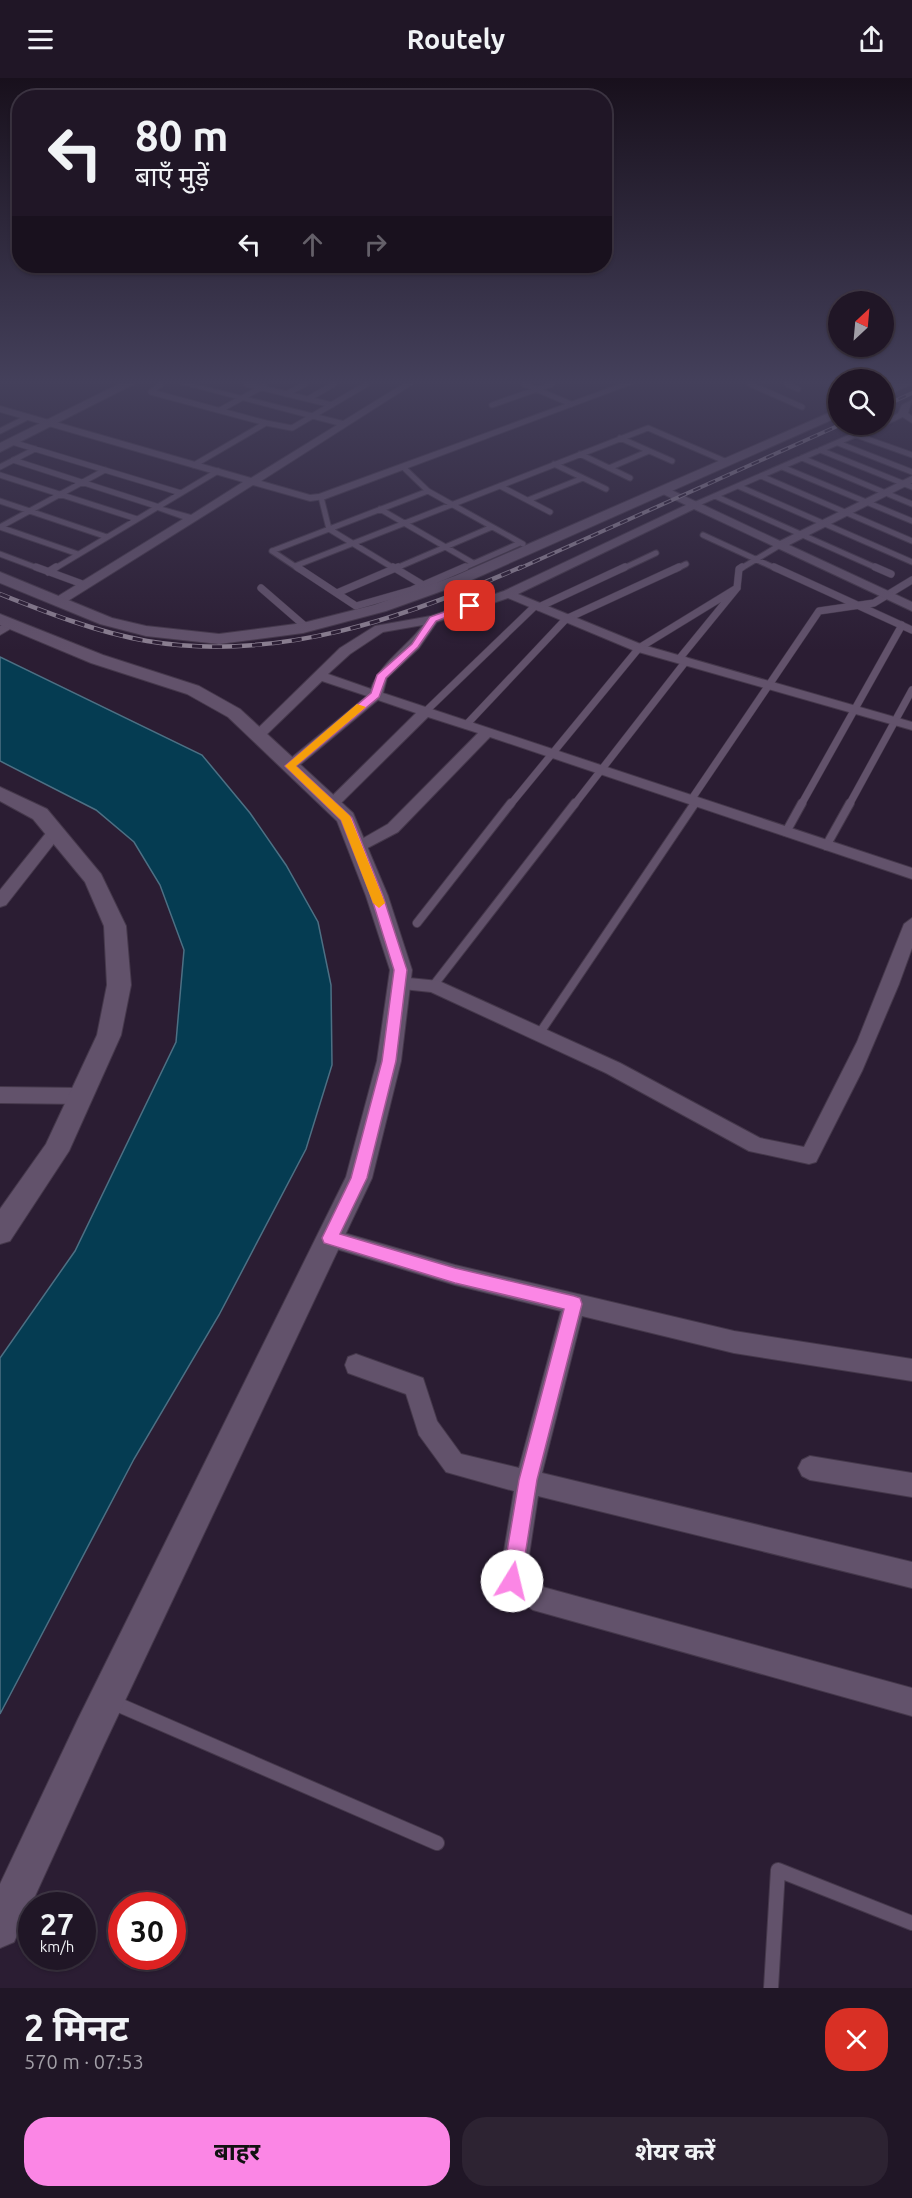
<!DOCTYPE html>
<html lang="hi">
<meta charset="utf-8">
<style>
:root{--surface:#201626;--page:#2d2332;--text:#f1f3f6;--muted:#a29fa7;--line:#3d3543;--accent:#fb86e5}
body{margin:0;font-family:Ubuntu,"Noto Sans Devanagari",sans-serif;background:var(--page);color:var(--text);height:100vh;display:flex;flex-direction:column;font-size:22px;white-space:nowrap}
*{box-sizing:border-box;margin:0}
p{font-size:20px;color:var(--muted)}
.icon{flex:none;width:33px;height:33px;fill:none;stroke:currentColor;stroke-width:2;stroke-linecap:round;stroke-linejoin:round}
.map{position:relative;height:1910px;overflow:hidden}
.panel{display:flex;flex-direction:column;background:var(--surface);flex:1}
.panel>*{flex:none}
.guide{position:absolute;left:12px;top:12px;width:600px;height:183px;border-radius:24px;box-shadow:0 2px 4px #0004,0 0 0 2px var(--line);background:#201626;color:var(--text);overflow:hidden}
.needle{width:39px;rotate:26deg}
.tools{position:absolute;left:828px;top:213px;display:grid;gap:12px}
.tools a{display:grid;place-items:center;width:66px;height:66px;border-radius:50%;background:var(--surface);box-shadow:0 2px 4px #0004,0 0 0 2px var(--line);font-size:30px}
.speed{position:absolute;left:18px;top:1814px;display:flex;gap:12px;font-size:30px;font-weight:700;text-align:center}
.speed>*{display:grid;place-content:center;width:78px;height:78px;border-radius:50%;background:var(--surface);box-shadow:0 2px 4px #0004,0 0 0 2px var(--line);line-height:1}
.speed small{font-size:15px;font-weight:400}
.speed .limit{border:9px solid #d22;background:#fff;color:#111}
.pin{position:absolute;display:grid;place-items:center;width:51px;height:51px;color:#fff;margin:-26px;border-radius:12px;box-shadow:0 3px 9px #0006}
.me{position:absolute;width:66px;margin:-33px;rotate:9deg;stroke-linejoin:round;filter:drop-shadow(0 0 4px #0008)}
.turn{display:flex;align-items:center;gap:21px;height:126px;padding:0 24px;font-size:27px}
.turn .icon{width:78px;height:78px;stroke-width:2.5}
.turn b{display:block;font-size:42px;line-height:51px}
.lanes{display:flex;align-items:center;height:57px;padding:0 24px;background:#0003;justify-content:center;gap:30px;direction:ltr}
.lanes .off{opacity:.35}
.round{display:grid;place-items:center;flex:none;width:63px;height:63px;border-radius:24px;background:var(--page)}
.summary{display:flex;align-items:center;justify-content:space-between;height:102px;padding:0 24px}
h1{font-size:36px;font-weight:700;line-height:45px}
.primary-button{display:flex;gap:12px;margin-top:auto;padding:12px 24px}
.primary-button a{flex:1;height:69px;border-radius:24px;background:var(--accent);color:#111;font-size:24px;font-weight:700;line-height:69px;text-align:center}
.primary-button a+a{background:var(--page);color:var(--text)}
header{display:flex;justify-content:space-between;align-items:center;height:78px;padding:0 24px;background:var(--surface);font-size:27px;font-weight:700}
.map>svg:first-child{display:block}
.water{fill:#053c52;stroke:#4d7084;stroke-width:1.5}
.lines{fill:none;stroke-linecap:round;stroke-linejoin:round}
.lane-far3-casing{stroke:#45384b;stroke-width:7}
.lane-far2-casing{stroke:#45384b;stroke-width:8}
.lane-far1-casing{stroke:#45384b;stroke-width:10}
.lane-casing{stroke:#45384b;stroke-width:16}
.street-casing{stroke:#45384b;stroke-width:2}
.secondary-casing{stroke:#45384b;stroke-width:2}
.lane-far3{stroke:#62526b;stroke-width:5}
.lane-far2{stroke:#62526b;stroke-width:7}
.lane-far1{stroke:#62526b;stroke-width:8}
.lane{stroke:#62526b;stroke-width:14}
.street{fill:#62526b;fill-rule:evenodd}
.secondary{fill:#62526b;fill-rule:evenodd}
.rail-far1-casing{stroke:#8b7f91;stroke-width:4}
.rail-casing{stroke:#8b7f91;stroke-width:4.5}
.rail-far1{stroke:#2b1d33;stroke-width:2;stroke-dasharray:8;stroke-linecap:butt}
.rail{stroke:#2b1d33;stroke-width:3;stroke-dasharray:10;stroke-linecap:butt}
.route{fill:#fb86e5;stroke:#a35795;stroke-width:1.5}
.slow{fill:#f59e0b}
</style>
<header><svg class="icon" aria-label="menu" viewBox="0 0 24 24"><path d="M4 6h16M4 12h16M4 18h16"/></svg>Routely<svg class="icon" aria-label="share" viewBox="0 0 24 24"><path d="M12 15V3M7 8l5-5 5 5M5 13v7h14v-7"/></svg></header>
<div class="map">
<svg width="912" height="1910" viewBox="0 0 912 1910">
<rect width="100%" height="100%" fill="#2b1d33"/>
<path class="water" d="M 0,579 L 202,677 L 250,735 L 286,787 L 318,844 L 331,907 L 332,987 L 306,1071 L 219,1237 L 134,1381 L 0,1636 L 0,1280 L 75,1173 L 176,964 L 184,872 L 160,807 L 134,764 L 96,732 L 0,683 Z"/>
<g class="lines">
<defs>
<path id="lane-far3" d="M 161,306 L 151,314 L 266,345
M 246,306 L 332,327
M 524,306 L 571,326
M 750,306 L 802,329
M 787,306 L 798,311
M 286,316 L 305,306
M 308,321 L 334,306
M 492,327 L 552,306
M 220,332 L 264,308
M 884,345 L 903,336
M 0,353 L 28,339
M 856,357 L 912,377
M 620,360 L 672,383
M 12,364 L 181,415
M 838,365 L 912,394
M 820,372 L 912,409
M 580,376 L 630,400
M 802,380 L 912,426
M 13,382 L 159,429
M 554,386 L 606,411
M 194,387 L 266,345 L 292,350 L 367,306
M 0,389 L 35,371
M 403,389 L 428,413 L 523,466
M 782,389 L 912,443
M 609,390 L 649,373
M 0,397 L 137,441
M 761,398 L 912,463
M 500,408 L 550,434
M 738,408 L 912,484
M 715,418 L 879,491
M 321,419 L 329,451 L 395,491
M 528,422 L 583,400
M 0,423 L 107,459
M 694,427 L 880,346
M 380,431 L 473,485
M 0,449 L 105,392
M 0,449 L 78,476
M 703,457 L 777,491
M 272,473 L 299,491
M 272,473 L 428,413
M 0,476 L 40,491
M 295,488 L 648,350 L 727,384
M 54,491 L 218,393
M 394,491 L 492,449
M 461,491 L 520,465
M 622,491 L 656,475
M 676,491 L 686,486
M 740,491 L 780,467"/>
<path id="lane-far2" d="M 36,489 L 85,507
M 297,489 L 356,528 L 412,512 L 465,489
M 393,489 L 423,507
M 774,489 L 912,552
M 875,489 L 891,496
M 48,494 L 56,489
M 261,510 L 306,549
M 337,515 L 398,489
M 539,529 L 625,489
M 679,581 L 737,510 L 739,491 L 742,489
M 426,633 L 535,528
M 466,647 L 566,541 L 679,489
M 691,722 L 819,533 L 874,525 L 912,502
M 510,727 L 639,570 L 737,510
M 574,727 L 686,583
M 694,727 L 696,724
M 801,727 L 902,547
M 849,727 L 912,612"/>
<path id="lane-far1" d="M 786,754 L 802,725
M 826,768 L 850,725
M 417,845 L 511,725
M 433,908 L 575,725
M 539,956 L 695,725"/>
<path id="lane" d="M 112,1624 L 437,1765
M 771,1910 L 778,1792 L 912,1845"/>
<path id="street" d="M 181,306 L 194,306 L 343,343 L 403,306 L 413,306 L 261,403 L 310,417 L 319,416 L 620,306 L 632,306 L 325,421 L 310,423 L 253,407 L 63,526 L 55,526 L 55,520 L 183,441 L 155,431 L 155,427 L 191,437 L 243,404 L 0,334 L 0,328 L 251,400 L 337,347 Z
M 912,322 L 908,335 L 912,338 L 912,345 L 898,336 L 902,327 Z
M 912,398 L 912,405 L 789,467 L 912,524 L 912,533 L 694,431 L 518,516 L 643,567 L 912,644 L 912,652 L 635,573 L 508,520 L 437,544 L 419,570 L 387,600 L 383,615 L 912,790 L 912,801 L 490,659 L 398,754 L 358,775 L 350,770 L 353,766 L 388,746 L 478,655 L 428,639 L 336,730 L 326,730 L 324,727 L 326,724 L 416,635 L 378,622 L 295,691 L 285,691 L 285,685 L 367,618 L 322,603 L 262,661 L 257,662 L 250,658 L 340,570 L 375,548 L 431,538 L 504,513 L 686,427 L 659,414 L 659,410 L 667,410 L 780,463 ZM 423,547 C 408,568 378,587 371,611 L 328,596 L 350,576 L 383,554 Z
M 11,543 L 17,547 L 0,557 L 0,548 Z
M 55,749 L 60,750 L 63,754 L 60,758 L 6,827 L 0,829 L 0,812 L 50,750 Z
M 912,840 L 912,870 L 899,906 L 862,993 L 816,1084 L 809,1086 L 749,1073 L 606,995 L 431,914 L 393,910 L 390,905 L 393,900 L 399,899 L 439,903 L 620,985 L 760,1060 L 804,1069 L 857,964 L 904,846 Z
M 0,1009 L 81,1010 L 88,1013 L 90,1018 L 88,1023 L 81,1026 L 0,1025 Z
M 330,1151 L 455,1187 L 734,1253 L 912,1281 L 912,1303 L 734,1275 L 582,1238 L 542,1395 L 912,1484 L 912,1510 L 538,1418 L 526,1497 L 539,1508 L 912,1610 L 912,1638 L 533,1532 L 503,1512 L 499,1503 L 514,1413 L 446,1394 L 419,1357 L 406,1316 L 348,1295 L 345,1287 L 348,1279 L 356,1276 L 423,1300 L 437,1343 L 461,1376 L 519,1390 L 561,1233 L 455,1207 L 330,1169 L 323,1167 L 320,1160 L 323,1153 Z
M 810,1378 L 912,1395 L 912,1419 L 810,1402 L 802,1398 L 798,1390 L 802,1382 Z"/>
<path id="secondary" d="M 119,306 L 134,306 L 0,374 L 0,365 Z
M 896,306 L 912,306 L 884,319 L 884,311 Z
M 838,331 L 838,339 L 467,504 L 386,533 L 303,555 L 219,566 L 146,558 L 100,546 L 0,505 L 0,494 L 112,540 L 146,548 L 219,556 L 303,545 L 374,527 L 455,498 Z
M 0,536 L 103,577 L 199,608 L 240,631 L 353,735 L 388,818 L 412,892 L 401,983 L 372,1100 L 104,1667 L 14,1864 L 0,1870 L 0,1806 L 78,1641 L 346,1099 L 377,983 L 390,892 L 366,818 L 337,743 L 228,639 L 187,616 L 91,585 L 0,547 Z
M 0,709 L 47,731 L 101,796 L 126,848 L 131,907 L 121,957 L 69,1073 L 10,1163 L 0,1166 L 0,1131 L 46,1066 L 97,957 L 107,907 L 104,848 L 85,804 L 33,741 L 0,723 Z"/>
</defs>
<use href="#lane-far3" class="lane-far3-casing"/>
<use href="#lane-far2" class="lane-far2-casing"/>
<use href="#lane-far1" class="lane-far1-casing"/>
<use href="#lane" class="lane-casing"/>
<use href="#street" class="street-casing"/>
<use href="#secondary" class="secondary-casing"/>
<use href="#lane-far3" class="lane-far3"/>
<use href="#lane-far2" class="lane-far2"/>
<use href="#lane-far1" class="lane-far1"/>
<use href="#lane" class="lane"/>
<use href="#street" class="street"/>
<use href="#secondary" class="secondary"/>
<defs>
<path id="rail-far1" d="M 884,328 L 912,315
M 518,491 L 842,346"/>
<path id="rail" d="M 0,516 C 48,535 96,554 147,563 C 277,585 404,540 521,489"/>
</defs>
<use href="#rail-far1" class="rail-far1-casing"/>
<use href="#rail" class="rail-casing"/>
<use href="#rail-far1" class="rail-far1"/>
<use href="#rail" class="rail"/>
</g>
<linearGradient id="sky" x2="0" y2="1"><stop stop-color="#18101c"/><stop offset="0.53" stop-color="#44405b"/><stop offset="1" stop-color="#44405b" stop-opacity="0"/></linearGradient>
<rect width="912" height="573" fill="url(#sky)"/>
<path class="route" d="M 467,526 L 475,528 L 436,543 L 418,569 L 386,600 L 379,619 L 296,688 L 352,740 L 383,818 L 407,892 L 396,983 L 367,1100 L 340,1156 L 455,1190 L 574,1218 L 580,1220 L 582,1226 L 537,1402 L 521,1503 L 519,1510 L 512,1513 L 505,1510 L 502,1503 L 519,1402 L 564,1231 L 455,1205 L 324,1165 L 322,1160 L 351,1100 L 382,983 L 394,892 L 371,818 L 341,742 L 285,688 L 371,615 L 377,597 L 412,566 L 430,539 Z"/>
<path class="slow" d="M 357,626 L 366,629 L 296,688 L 350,738 L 385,825 L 379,830 L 373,825 L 341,742 L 285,688 Z"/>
</svg>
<div class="tools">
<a><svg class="needle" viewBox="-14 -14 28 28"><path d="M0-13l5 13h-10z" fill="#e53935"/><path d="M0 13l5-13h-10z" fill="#a29fa7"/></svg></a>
<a><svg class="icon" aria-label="search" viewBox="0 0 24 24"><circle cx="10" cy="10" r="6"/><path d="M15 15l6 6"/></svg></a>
</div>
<div class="speed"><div>27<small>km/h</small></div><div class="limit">30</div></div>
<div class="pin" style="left:470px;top:528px;background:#d93025"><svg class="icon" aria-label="arrive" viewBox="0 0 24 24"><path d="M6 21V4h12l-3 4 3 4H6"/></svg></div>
<svg class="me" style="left:512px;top:1503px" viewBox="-20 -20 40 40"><circle r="19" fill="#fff"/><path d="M0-13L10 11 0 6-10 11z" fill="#fb86e5"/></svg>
<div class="guide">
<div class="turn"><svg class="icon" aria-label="left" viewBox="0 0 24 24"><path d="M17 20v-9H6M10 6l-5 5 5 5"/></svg><div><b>80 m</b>बाएँ मुड़ें</div></div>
<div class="lanes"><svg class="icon" aria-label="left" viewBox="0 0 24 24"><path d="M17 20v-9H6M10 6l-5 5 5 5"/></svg><svg class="icon off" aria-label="ahead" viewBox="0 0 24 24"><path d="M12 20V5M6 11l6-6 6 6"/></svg><svg class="icon off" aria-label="right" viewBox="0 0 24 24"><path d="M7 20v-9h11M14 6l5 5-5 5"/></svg></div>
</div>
</div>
<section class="panel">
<div class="summary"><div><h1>2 मिनट</h1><p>570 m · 07:53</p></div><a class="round" style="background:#d93025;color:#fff"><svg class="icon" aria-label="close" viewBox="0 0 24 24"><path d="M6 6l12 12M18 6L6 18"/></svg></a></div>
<div class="primary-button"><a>बाहर</a><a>शेयर करें</a></div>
</section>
